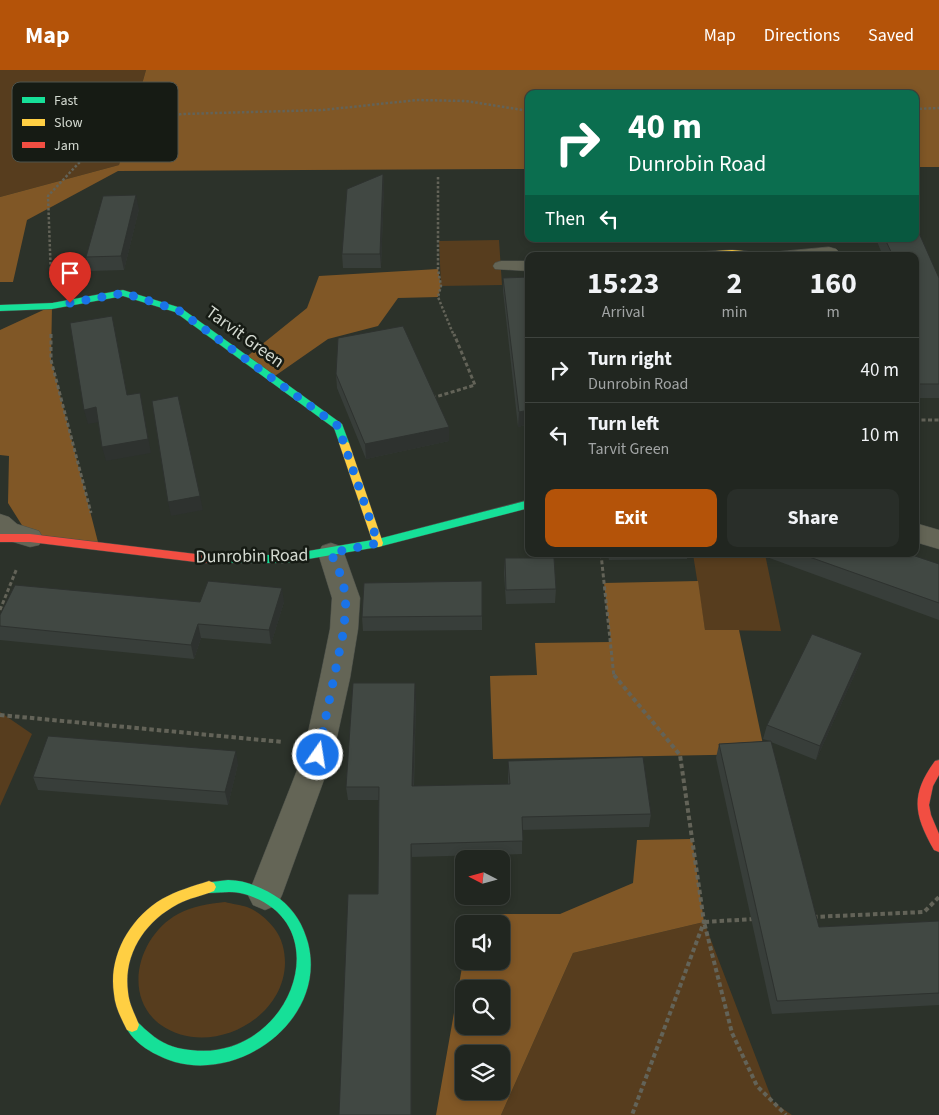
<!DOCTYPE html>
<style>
:root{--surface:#212620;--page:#292e29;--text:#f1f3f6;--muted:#a2a5a5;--line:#3e433e;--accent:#b45309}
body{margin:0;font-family:"Source Sans 3",sans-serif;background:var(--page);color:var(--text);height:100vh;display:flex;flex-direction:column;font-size:19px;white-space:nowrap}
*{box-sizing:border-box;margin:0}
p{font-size:16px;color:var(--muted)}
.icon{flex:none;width:28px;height:28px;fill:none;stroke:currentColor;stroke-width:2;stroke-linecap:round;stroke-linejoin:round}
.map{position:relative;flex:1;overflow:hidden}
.details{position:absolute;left:525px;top:182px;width:394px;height:305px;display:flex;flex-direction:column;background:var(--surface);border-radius:10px;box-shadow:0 2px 8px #0003,0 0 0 1px var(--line)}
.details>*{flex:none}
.guide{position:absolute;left:525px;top:20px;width:394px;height:152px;border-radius:10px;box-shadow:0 2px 8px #0003,0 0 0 1px var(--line);background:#0b6e4f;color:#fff;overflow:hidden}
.needle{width:32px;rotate:276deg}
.tools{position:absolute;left:455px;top:780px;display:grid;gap:10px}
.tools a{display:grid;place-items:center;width:55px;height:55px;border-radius:10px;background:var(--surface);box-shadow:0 2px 8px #0003,0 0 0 1px var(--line);font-size:25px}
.pin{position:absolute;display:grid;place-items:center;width:42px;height:42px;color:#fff;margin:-51px -21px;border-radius:50% 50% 50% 0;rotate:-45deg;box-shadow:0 0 5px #0007}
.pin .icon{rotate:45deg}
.me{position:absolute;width:55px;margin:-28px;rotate:13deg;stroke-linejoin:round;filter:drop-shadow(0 0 4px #0008)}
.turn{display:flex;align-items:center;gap:18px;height:105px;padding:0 20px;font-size:22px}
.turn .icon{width:65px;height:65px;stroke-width:2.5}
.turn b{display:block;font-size:35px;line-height:42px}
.then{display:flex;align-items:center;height:48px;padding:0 20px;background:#0003;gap:10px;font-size:19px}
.eta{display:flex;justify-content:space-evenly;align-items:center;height:85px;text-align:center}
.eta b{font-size:30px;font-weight:700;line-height:35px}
.button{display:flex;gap:10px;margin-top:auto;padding:10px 20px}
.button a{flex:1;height:58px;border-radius:10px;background:var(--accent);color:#fff;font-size:20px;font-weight:700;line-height:58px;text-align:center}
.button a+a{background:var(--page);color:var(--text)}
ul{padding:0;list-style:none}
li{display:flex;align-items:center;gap:15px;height:65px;padding:0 20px;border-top:1px solid var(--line)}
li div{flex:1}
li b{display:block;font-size:19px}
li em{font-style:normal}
header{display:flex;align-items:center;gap:30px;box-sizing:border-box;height:70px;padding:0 25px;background:var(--accent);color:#fff}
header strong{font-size:24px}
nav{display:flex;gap:28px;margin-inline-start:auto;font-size:18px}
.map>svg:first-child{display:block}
.green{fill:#573d1e}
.forest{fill:#805726;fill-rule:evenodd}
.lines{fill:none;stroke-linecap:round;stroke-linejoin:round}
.lane-casing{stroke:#4b4f49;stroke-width:1}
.street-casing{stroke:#4b4f49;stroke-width:1}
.fast-casing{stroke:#4b4f49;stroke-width:1}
.slow-casing{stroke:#4b4f49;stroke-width:1}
.jam-casing{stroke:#4b4f49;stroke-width:1}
.path-far2{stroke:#636358;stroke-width:2.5;stroke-dasharray:2.5 2;stroke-linecap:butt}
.path-far1{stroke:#636358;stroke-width:3;stroke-dasharray:4 2.5;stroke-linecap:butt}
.path{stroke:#636358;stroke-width:4;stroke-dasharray:4.5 3;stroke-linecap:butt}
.lane{fill:#646556;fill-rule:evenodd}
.street{fill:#646556;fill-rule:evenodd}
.fast{fill:#16e098;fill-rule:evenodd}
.slow{fill:#ffcf43;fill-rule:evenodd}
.jam{fill:#f24e42;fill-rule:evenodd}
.wall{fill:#383e3a}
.shaded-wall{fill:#2e322f}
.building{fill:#414843;stroke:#2e322f}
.route{stroke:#1a73e8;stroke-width:9;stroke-dasharray:0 16.2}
.labels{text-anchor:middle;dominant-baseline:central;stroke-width:5;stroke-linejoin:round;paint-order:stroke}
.street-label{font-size:18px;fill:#d3d9d0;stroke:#161b14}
.key{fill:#161b14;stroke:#4f544c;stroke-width:1}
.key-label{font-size:14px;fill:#d3d9d0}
</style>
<header>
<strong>Map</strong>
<nav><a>Map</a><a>Directions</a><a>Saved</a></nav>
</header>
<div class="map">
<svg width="939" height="1045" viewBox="0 0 939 1045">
<rect width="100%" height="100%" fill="#2c322a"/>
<path class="green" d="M 0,0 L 146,0 L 119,95 L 0,127 Z
M 499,170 L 502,215 L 441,216 L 439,171 Z
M 693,484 L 765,484 L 781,561 L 705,560 Z
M 0,642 L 32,664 L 0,736 Z
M 225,832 C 232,834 241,835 247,837 C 258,841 267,849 274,858 C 282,868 285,881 285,893 C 284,951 208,988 161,955 C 121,926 139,865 178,844 C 193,836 208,834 225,832 Z
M 704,852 L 773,1032 L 792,1045 L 501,1045 L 573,883 Z"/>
<path class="forest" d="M 146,0 L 939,0 L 939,97 L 915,97 L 915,24 L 529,24 L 529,99 L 118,101 L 27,150 L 13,212 L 0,212 L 0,127 L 119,95 Z
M 438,199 L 441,216 L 438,227 L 398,228 L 378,256 L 328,269 L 272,308 L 245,288 L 307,238 L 319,206 Z
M 52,236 L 51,290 L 99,476 L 30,468 L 8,433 L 9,386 L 0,385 L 0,260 Z
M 698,511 L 705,560 L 739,560 L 765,684 L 493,689 L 490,606 L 537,605 L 535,573 L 611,572 L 604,513 Z
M 692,769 L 704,852 L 573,883 L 501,1045 L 436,1045 L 464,886 L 464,891 L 501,891 L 501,854 L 470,854 L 471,844 L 560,844 L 633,813 L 637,770 ZM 464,919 L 501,919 L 501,956 L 464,956 ZM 464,984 L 501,984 L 501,1021 L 464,1021 Z"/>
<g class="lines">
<defs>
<path id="lane" d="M 501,191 L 529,191 L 529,201 L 495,199 L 493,196 L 495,193 Z"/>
<path id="street" d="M 829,177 L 836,179 L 840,183 L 837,186 L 773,186 L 777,182 Z
M 0,444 L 9,447 L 17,454 L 39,461 L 43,468 L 39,475 L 30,477 L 0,468 Z
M 915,453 L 939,460 L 939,479 L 915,472 Z
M 331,473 L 340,476 L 344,483 L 360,528 L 358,559 L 350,608 L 333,685 L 282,825 L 277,835 L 265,840 L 253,835 L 248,825 L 303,685 L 320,608 L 330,559 L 332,528 L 318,483 L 322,476 Z"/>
<path id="fast" d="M 123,220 L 181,238 L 342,354 L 349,373 L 348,375 L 340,375 L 334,358 L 175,242 L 123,226 L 52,239 L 0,241 L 0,235 L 52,233 Z
M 529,430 L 529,438 L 378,477 L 285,493 L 222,493 L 217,489 L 222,485 L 285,485 L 378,469 Z
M 228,810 C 246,810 266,819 280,829 C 295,841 303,855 308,873 C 327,947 244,1011 175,992 C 156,986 133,974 125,955 L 127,950 L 132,948 C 138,951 141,956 146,960 C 157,970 169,977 183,979 C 290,999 346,848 240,823 C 230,821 219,823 209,823 L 204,821 L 202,817 L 204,813 Z"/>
<path id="slow" d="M 732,180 L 766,183 L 770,186 L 679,186 L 683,183 Z
M 344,370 L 349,373 L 383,473 L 382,476 L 378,477 L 373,473 L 339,373 Z
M 209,811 L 214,813 L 216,817 L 214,821 C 202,826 189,828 178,834 C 144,852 123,885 128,922 C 129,934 135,944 139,955 L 137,960 L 132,962 L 127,960 C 121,948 115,937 114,924 C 108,886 130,848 162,829 C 176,821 193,816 209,811 Z"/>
<path id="jam" d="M 0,464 L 30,464 L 204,485 L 222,485 L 227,489 L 222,493 L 204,493 L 30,472 L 0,472 Z
M 939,690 L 939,705 L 933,716 L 929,735 L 931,745 L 939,764 L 939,782 L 934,780 C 914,745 910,725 935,691 Z"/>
</defs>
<use href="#lane" class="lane-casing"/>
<use href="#street" class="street-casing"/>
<use href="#fast" class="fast-casing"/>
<use href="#slow" class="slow-casing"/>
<use href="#jam" class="jam-casing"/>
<path class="path-far2" d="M 915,39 L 939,38
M 438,107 L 438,199 L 441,216 L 438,227 L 454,266
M 51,208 L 48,126 L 104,66 L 129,53 L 182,44 L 323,40 L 417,30 L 466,31 L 529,41"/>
<path class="path-far1" d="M 51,264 L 51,290 L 91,443
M 432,328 L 475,315 L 454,264
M 915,350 L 939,350
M 601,484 L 614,607
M 0,540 L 17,498"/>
<path class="path" d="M 614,605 L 680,685 L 704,852 L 632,1045
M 0,645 L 283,672
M 813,847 L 924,842 L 939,827
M 754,849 L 704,852 L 732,963 L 757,1016 L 786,1045"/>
<use href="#lane" class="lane"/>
<use href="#street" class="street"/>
<use href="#fast" class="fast"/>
<use href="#slow" class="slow"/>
<use href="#jam" class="jam"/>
</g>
<path class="wall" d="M 383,104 L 384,118 L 381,198 L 343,198 L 342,184 Z
M 139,139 L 124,200 L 89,201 L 86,187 Z
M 876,169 L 915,169 L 939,208 L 939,328 L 915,328 L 915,186 L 883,186 Z
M 529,207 L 529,354 L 518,357 L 503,221 L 503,208 Z
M 336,304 L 449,357 L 449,371 L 366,389 L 337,318 Z
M 608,484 L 688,484 L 687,489 L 609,490 Z
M 765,484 L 909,484 L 939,494 L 939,550 L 764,486 Z
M 505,488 L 556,519 L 555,533 L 506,534 L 504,503 Z
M 482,511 L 482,560 L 363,561 L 362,547 Z
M 200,532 L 284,532 L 271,574 L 201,568 L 194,589 L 0,570 L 0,545 Z
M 858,597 L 816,690 L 771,672 L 819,857 L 939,851 L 939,935 L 772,944 L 716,688 L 719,674 L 770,671 L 763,669 L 767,655 Z
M 416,627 L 414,716 L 508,714 L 508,691 L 651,744 L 649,757 L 522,760 L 522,784 L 412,787 L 378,824 L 379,730 L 348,730 L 346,717 Z
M 238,694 L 228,735 L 38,720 L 33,707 Z"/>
<path class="shaded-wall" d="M 383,104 L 384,118 L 381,198 L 380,184 Z
M 136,125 L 139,139 L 124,200 L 121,186 Z
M 112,246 L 115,260 L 130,339 L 127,325 Z
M 140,323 L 151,383 L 106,391 L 102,377 Z
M 96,337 L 100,352 L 88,354 L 84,340 Z
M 529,340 L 529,354 L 518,357 L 519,342 Z
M 449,357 L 449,371 L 366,389 L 365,374 Z
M 200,426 L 203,440 L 171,446 L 168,432 Z
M 282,518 L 284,532 L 271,574 L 269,560 Z
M 198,554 L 201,568 L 194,589 L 191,575 Z
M 862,583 L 858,597 L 816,690 L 820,676 Z
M 415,613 L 416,627 L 413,730 L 412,716 Z
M 236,681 L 238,694 L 228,735 L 225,722 Z
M 411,774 L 412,787 L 412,1045 L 411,1045 Z"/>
<path class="building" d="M 383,104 L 380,184 L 342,184 L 347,119 Z
M 136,125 L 121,186 L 86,187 L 103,126 Z
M 915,154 L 939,208 L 939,314 L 915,314 L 915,186 L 893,186 L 885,169 L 915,169 Z
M 529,207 L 529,340 L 519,342 L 503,208 Z
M 112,246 L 127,325 L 140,323 L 148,369 L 102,377 L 96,337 L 84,340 L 70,253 Z
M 403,256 L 449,357 L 365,374 L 336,304 L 338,268 Z
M 178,326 L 200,426 L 168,432 L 152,331 Z
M 801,484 L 909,484 L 939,494 L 939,533 Z
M 505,488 L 554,488 L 556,519 L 506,520 Z
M 208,511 L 282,518 L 269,560 L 198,554 L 191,575 L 0,556 L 0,545 L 15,515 L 200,532 Z
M 482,511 L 482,546 L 362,547 L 364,513 Z
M 812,564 L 862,583 L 820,676 L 767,655 Z
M 353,613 L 415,613 L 412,716 L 510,714 L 508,691 L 643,687 L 651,744 L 522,747 L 523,771 L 411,774 L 411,1045 L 339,1045 L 348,824 L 378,824 L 379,717 L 346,717 Z
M 48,666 L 236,681 L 225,722 L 33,707 Z
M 771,671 L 819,857 L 939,851 L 939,923 L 777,931 L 719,674 Z"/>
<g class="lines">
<path class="route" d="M 70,233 L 124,223 L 178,240 L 338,356 L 378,473 L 331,483 L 342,508 L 346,528 L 344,559 L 318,685"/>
</g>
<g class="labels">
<g class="street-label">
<text transform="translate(245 267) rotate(36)">Tarvit Green</text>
<text transform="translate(252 486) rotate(-1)">Dunrobin Road</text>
</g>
</g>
<rect x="12" y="12" width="166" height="80" rx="8" class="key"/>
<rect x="22" y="27" width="23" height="6" fill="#16e098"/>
<rect x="22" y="49" width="23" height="7" fill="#ffcf43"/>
<rect x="22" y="72" width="23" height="6" fill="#f24e42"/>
<g class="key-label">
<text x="54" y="35">Fast</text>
<text x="54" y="57">Slow</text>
<text x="54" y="80">Jam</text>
</g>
</svg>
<div class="tools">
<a><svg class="needle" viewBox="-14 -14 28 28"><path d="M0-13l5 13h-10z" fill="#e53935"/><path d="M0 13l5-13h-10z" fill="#a2a5a5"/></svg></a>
<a><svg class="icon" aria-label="sound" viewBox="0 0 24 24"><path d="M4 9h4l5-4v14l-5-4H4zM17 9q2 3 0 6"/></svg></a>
<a><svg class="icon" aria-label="search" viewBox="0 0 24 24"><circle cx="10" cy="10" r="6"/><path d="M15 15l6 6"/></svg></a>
<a><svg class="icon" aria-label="layers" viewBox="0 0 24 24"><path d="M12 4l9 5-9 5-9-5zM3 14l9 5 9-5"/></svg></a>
</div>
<div class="pin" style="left:70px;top:233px;background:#d93025"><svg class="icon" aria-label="arrive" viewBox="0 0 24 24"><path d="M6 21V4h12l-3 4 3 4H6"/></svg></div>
<svg class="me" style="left:318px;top:685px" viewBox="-20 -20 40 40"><circle r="17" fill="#1a73e8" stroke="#fff" stroke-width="3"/><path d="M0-11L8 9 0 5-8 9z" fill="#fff"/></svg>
<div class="guide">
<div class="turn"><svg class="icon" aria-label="right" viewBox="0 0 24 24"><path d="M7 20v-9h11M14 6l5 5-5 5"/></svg><div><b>40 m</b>Dunrobin Road</div></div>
<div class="then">Then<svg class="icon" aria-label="left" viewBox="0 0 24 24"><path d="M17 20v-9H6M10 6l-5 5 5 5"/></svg></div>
</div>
<section class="details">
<div class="eta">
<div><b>15:23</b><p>Arrival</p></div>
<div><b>2</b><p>min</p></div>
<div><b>160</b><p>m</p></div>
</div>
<ul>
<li><svg class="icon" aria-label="right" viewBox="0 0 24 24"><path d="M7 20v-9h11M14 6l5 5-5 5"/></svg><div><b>Turn right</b><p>Dunrobin Road</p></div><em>40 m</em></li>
<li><svg class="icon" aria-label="left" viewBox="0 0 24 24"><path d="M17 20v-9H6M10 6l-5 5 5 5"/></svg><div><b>Turn left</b><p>Tarvit Green</p></div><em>10 m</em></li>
</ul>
<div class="button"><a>Exit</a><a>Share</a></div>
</section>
</div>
